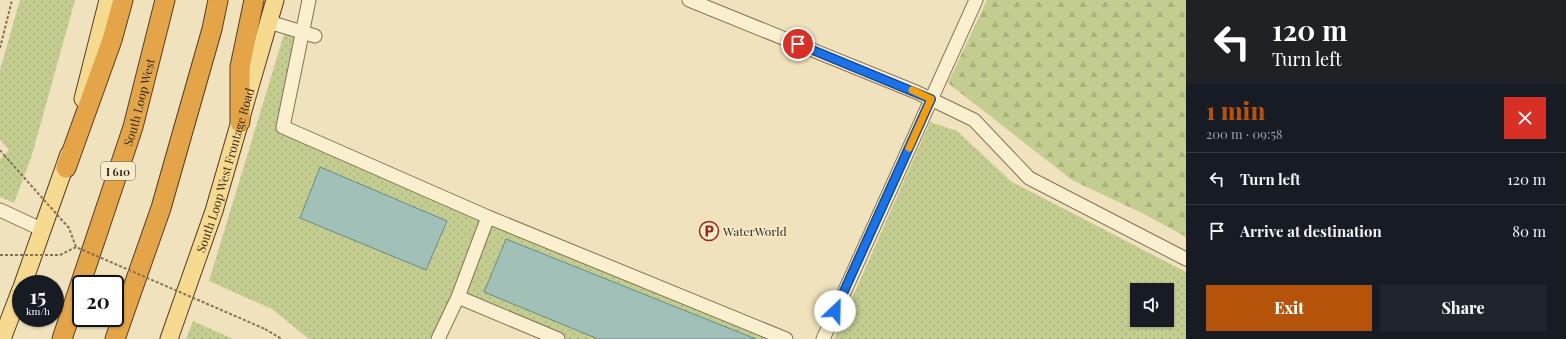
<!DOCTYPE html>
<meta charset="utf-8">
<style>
:root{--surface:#171b24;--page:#20242c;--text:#f1f3f6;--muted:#9ea1a6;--line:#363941;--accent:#b45309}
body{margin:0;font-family:"Playfair Display",serif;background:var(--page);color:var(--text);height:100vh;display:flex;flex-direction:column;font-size:15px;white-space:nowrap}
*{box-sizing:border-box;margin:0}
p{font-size:13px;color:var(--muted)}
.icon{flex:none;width:22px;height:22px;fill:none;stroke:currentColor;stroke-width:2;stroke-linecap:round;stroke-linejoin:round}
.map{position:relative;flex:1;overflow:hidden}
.side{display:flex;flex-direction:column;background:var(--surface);width:380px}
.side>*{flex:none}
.banner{background:#202124;color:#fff;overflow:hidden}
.fabs{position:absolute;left:1130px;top:283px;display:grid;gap:8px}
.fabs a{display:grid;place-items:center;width:44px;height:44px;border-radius:0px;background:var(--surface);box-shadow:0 1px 3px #0004;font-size:20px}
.speed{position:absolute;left:12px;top:275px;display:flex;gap:8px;font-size:20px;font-weight:700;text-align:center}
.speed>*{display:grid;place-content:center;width:52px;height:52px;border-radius:50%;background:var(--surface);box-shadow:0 1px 3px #0004;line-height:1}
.speed small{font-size:10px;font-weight:400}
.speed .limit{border:2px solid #111;border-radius:6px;background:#fff;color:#111}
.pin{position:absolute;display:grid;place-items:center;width:34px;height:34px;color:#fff;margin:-17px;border:2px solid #fff;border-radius:50%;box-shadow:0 1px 4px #0007}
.me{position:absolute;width:44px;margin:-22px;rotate:24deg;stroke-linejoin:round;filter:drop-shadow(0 0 3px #0008)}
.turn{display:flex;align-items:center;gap:14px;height:84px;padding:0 20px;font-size:18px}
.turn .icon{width:52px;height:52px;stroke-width:2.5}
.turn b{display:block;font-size:28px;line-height:34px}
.round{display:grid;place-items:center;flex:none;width:42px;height:42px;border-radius:0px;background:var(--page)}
.summary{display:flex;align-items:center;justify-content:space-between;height:68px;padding:0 20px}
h1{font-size:24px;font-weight:800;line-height:30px;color:var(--accent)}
.cta{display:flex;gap:8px;margin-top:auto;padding:8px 20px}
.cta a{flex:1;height:46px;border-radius:0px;background:var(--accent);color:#fff;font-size:16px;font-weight:800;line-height:46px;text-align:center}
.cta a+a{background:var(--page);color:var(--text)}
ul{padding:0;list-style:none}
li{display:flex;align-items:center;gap:12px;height:52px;padding:0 20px;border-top:1px solid var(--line)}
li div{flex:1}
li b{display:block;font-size:15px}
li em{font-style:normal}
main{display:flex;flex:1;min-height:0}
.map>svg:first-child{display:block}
.grass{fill:url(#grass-dots);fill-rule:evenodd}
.forest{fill:url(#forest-firs)}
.water{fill:#a0c0b8;stroke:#678d85}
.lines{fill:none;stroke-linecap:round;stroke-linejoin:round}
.minor-casing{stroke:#877155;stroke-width:15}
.major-casing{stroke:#543f2a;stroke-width:19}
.highway-casing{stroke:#543f2a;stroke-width:21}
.path{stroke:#877155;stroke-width:2;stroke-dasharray:3 2;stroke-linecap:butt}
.minor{stroke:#faefcf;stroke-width:13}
.major{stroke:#f5da90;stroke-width:17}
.highway{stroke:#e3a547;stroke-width:19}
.path-bridge{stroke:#877155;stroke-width:2;stroke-dasharray:3 2;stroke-linecap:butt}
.route-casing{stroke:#114b97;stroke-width:10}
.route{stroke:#1a73e8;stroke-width:7}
.slow{stroke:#f59e0b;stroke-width:7}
.labels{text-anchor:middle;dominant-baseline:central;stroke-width:3;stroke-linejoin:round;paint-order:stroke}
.shield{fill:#f6eccb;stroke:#6f634f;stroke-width:1}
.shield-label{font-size:11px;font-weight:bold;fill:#35281a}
.street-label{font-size:12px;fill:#35281a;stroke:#f6eccb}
.poi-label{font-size:12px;fill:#35281a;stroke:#f6eccb;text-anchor:start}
</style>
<main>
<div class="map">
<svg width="1186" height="339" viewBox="0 0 1186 339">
<defs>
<pattern id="grass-dots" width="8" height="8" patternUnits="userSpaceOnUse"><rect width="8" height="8" fill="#c3cd90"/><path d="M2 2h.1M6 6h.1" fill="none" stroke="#a8b07c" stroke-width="1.8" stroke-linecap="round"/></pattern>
<pattern id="forest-firs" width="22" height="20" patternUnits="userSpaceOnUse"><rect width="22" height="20" fill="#c3cd90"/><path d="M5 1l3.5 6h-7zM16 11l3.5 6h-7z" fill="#a8b07c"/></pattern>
</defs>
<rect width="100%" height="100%" fill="#efe2bc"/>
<path class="grass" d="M 20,0 L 75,0 L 32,155 L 14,203 L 0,197 L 0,159 L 9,150 L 0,140 L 0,70 Z
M 285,31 L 302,33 L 283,127 L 786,339 L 558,339 L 458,297 L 436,339 L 309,339 L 272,309 L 209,281 Z
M 930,122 L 957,131 L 1012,182 L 1186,272 L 1186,339 L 834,339 ZM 1137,290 L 1167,290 L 1167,320 L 1137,320 Z
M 193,321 L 233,339 L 186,339 Z"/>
<path class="forest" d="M 987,0 L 1186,0 L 1186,237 L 1144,214 L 1072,180 L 948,83 Z"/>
<path class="water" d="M 320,167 L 447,221 L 426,270 L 300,218 Z
M 506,239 L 756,339 L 598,339 L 484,292 Z"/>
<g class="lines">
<defs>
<path id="minor" d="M 309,0 L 283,127 L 488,217 L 458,297 L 558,339
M 689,0 L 916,92 L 974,120 L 1029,178 L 1186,259
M 269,22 L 315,36
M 0,210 L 43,230
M 488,217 L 786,339
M 438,339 L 458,297
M 823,339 L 976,0"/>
<g id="major">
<path d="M 83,99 L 108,0"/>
<path d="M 23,284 L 69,154"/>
<path d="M 2,339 L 21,289"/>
<path id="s1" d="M 169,339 L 214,211 L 275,0"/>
</g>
<g id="highway">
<path d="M 240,122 L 240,67 L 254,0"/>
<path d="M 66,168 L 112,40 L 123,0"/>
<path id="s2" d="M 62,339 L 133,127 L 165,0"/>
<path d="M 115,339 L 161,208 L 212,29 L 218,0"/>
</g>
</defs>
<use href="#minor" class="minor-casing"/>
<use href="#major" class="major-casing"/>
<use href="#highway" class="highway-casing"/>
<path class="path" d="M 0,48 L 12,0
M 0,150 L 4,155
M 265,329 L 282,339"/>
<use href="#minor" class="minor"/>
<use href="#major" class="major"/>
<use href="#highway" class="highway"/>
<path class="path-bridge" d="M 4,155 L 69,228 L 76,247 L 265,329
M 0,255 L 60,255 L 76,247"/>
</g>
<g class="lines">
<defs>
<path id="route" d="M 798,44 L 931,99 L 835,311"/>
</defs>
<use href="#route" class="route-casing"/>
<use href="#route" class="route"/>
<path class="slow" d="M 909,148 L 931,99 L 912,90"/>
</g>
<defs>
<symbol id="parking-ring" viewBox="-11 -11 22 22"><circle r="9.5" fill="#f6eccb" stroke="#972723" stroke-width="1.5"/><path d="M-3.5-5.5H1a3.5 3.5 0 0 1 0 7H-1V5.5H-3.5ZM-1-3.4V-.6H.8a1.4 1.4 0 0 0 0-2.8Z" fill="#972723"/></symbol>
</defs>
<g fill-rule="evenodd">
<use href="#parking-ring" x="698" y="220" width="22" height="22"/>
</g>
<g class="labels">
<rect class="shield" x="101" y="162" width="34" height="18" rx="3"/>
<g class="shield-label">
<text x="118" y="171">I 610</text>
</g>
<g class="street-label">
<text stroke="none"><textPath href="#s2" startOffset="249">South Loop West</textPath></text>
<text stroke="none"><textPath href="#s1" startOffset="178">South Loop West Frontage Road</textPath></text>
</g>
<g class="poi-label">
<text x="723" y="231">WaterWorld</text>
</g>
</g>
</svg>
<div class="fabs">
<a><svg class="icon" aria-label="sound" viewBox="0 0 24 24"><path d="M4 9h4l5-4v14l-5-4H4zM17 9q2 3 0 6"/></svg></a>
</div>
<div class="speed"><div>15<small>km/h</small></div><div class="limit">20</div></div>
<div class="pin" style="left:798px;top:44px;background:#d93025"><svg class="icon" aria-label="arrive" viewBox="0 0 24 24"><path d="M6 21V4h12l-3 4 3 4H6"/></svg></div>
<svg class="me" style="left:835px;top:311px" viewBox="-20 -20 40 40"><circle r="19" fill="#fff"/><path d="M0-13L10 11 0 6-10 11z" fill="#1a73e8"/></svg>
</div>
<section class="side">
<div class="banner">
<div class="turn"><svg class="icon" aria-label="left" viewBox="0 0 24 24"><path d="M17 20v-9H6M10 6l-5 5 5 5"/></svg><div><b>120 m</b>Turn left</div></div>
</div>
<div class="summary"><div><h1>1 min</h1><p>200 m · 09:58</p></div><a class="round" style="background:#d93025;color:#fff"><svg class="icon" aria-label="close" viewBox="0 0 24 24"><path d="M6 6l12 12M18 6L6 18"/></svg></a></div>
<ul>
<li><svg class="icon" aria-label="left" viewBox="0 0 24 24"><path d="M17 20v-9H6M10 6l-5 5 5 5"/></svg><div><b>Turn left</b></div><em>120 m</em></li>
<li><svg class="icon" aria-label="arrive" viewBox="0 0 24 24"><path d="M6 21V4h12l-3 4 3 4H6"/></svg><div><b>Arrive at destination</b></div><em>80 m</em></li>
</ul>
<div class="cta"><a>Exit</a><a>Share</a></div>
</section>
</main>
